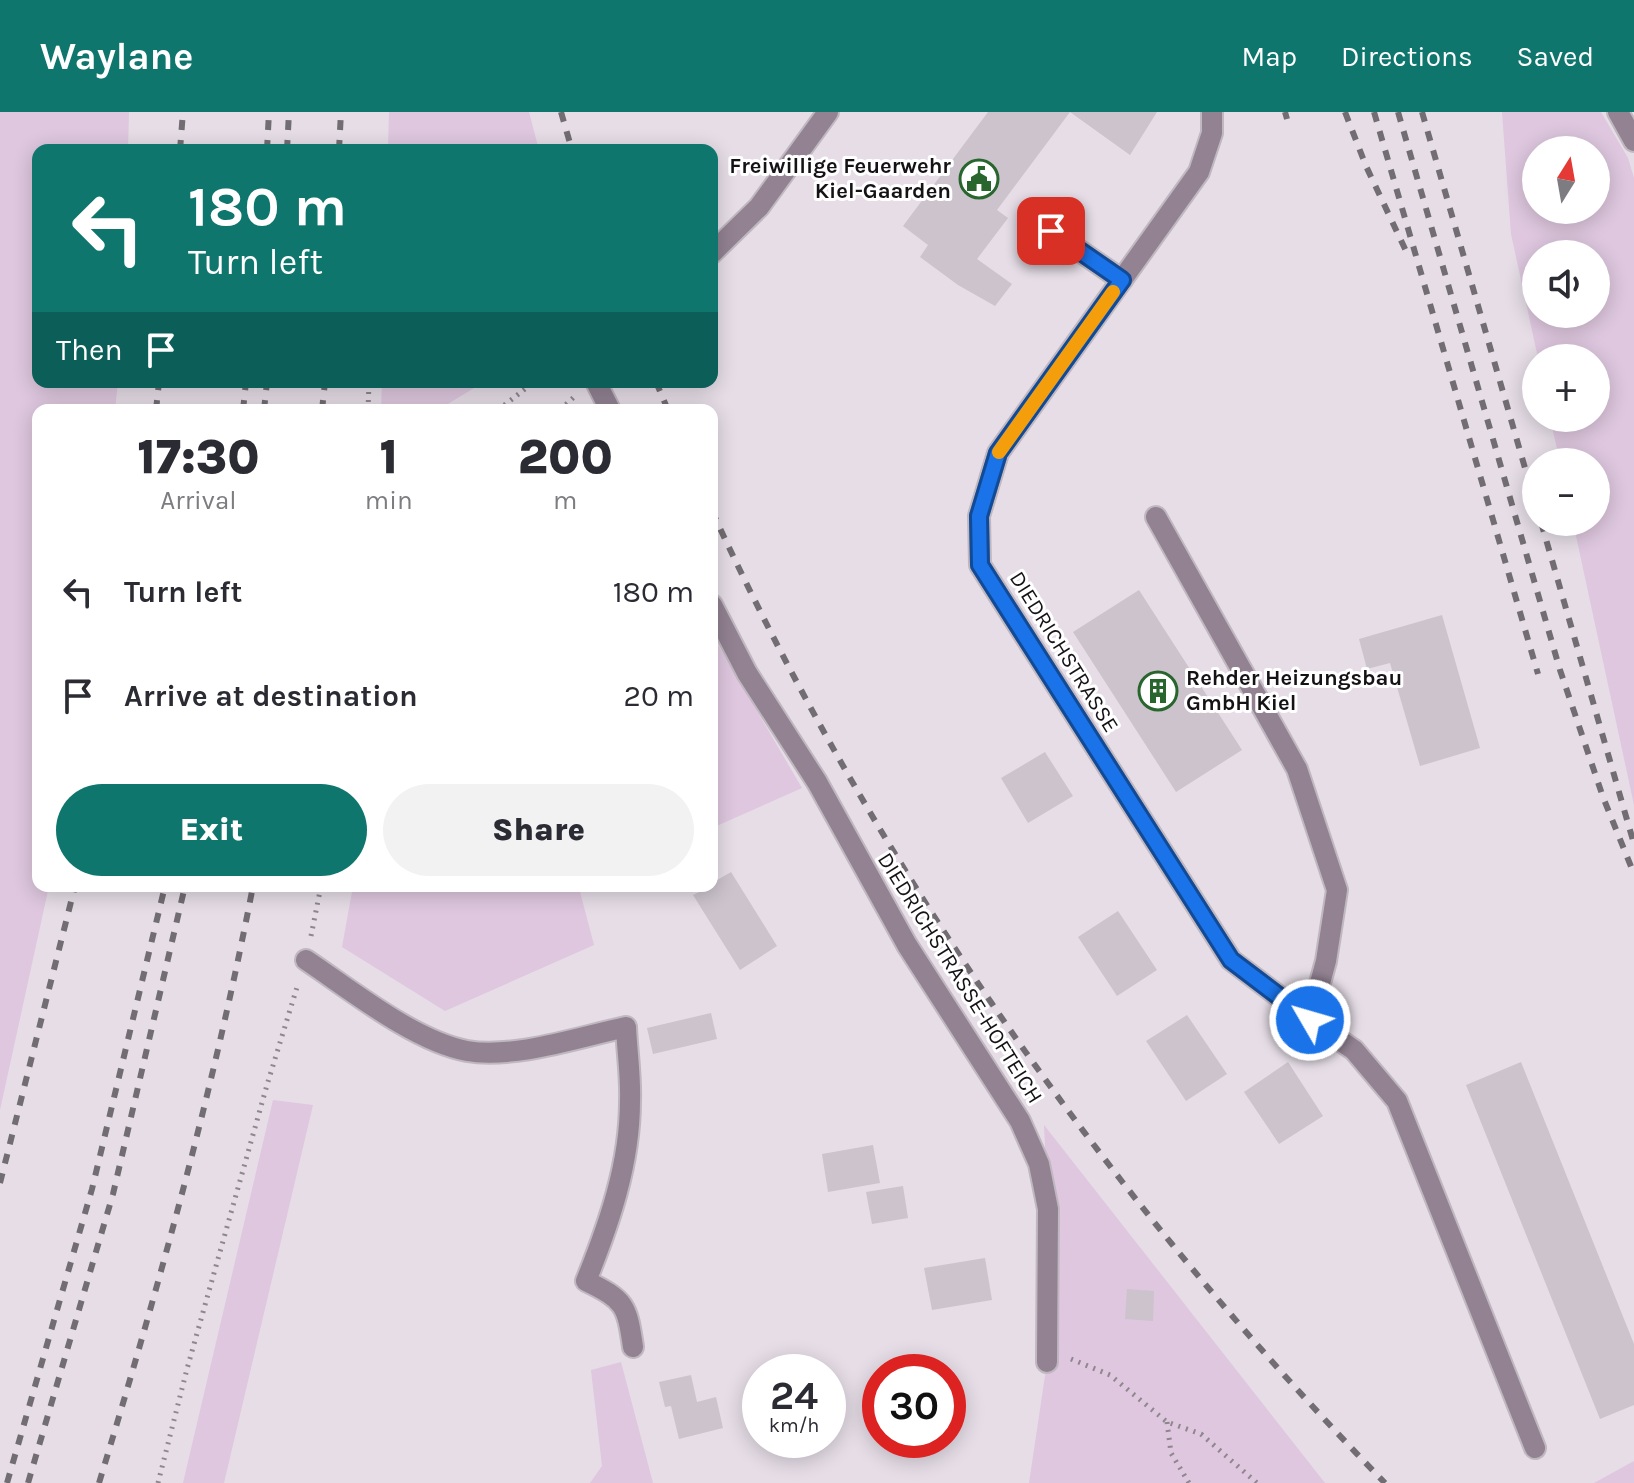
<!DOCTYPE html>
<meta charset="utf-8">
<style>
:root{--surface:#fff;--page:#f2f2f3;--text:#2b2b33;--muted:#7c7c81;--accent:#0f766e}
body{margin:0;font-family:Karla,sans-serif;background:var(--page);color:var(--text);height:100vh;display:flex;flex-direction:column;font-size:30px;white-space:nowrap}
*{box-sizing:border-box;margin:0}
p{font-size:26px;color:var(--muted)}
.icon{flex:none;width:44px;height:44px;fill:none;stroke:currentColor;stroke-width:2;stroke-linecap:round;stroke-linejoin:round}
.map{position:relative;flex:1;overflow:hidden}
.details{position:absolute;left:32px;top:292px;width:686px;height:488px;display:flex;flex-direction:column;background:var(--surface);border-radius:16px;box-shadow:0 4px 20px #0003}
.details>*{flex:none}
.guide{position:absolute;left:32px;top:32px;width:686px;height:244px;border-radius:16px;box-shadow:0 4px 20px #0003;background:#0f766e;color:#fff;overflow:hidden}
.needle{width:52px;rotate:11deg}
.buttons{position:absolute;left:1522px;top:24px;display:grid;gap:16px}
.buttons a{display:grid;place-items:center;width:88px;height:88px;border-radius:50%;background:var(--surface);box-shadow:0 4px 20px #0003;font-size:40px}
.speed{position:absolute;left:742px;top:1242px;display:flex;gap:16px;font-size:40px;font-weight:700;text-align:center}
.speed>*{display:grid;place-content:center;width:104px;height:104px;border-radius:50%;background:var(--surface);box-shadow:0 4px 20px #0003;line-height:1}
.speed small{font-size:20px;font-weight:400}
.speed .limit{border:12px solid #d22;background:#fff;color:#111}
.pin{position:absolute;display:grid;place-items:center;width:68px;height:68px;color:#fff;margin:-34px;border-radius:16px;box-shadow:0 4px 12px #0006}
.me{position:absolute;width:88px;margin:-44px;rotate:308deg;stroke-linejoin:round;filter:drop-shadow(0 0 6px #0008)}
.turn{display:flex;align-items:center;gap:28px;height:168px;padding:0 24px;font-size:36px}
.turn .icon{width:104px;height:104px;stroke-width:2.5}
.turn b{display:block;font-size:56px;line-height:68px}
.then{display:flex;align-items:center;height:76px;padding:0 24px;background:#0003;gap:16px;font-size:30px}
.eta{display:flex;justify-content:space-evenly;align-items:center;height:136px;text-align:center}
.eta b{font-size:48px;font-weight:800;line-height:56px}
.button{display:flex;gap:16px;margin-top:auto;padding:16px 24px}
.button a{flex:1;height:92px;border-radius:48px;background:var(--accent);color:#fff;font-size:32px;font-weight:800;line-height:92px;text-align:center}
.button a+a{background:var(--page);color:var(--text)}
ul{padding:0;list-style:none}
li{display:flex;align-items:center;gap:24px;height:104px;padding:0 24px}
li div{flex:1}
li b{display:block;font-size:30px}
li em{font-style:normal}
header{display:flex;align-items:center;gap:48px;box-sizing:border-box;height:112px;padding:0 40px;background:var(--accent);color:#fff}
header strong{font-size:38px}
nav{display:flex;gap:44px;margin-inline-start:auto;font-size:28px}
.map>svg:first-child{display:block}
.green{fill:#dec7df;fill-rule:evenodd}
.building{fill:#ccc3cc}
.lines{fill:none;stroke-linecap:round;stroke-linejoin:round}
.lane-casing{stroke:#c0b8c0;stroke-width:24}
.street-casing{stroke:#c0b8c0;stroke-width:24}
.path{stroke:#8e878e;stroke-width:5;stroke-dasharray:2 6;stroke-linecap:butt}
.lane{stroke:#928292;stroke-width:20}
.street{stroke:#928292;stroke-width:20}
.rail{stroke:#726d72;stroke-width:6;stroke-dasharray:10 10;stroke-linecap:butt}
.route-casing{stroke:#114b97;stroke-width:20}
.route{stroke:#1a73e8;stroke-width:14}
.slow{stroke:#f59e0b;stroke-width:14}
.labels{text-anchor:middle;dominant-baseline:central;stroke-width:6;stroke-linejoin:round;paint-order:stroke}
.poi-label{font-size:22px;font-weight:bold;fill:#151215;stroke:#fff;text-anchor:end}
.street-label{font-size:22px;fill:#151215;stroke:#fff}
</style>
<header>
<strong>Waylane</strong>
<nav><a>Map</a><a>Directions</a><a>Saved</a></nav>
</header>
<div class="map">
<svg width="1634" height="1371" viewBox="0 0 1634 1371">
<rect width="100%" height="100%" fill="#e6dde6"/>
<path class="green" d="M 0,0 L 129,0 L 128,38 L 38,38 L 38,270 L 118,270 L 115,298 L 38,298 L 38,774 L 49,774 L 0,998 Z
M 389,0 L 529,0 L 539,38 L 388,38 Z
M 1502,0 L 1601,0 L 1628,46 L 1634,66 L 1634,693 L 1573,410 L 1596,410 L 1596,350 L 1560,350 L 1550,306 L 1596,306 L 1596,246 L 1538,246 L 1511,122 ZM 1596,38 L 1596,98 L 1536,98 L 1536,38 ZM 1596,142 L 1596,202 L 1536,202 L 1536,142 Z
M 382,270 L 484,270 L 438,298 L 381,298 Z
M 712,522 L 802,676 L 712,716 Z
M 353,774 L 582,774 L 579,776 L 594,833 L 445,899 L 342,835 Z
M 273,988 L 313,993 L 224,1371 L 183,1371 Z
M 1044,1013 L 1325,1371 L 1029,1371 L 1049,1237 L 1048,1097 Z
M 621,1250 L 653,1371 L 590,1371 L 602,1354 L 591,1258 Z
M 1634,1349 L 1634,1371 L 1594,1371 Z"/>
<path class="building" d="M 988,0 L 1157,0 L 1130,43 L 1070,0 L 997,98 L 1008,106 L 977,147 L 1012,172 L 995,194 L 958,173 L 920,145 L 928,133 L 903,114 Z
M 1139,478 L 1242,638 L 1176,680 L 1073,520 Z
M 1442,503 L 1480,636 L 1420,654 L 1390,551 L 1367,557 L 1359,527 Z
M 1045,640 L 1073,684 L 1028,711 L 1001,666 Z
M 731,760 L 777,834 L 740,858 L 693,783 L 712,774 L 712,771 Z
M 1118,799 L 1157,858 L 1117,884 L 1078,825 Z
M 711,901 L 717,927 L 653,942 L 647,916 Z
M 1187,903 L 1227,962 L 1186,989 L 1146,929 Z
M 1288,950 L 1323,1004 L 1279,1032 L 1244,980 Z
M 1521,950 L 1634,1232 L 1634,1293 L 1600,1307 L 1466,973 Z
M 873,1033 L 880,1071 L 828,1080 L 822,1042 Z
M 903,1074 L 908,1106 L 872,1112 L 866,1080 Z
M 985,1146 L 992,1188 L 932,1198 L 924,1156 Z
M 1127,1177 L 1154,1179 L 1153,1209 L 1125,1207 Z
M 691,1263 L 697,1290 L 716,1285 L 723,1316 L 679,1327 L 671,1294 L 665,1295 L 659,1270 Z"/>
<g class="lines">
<defs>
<path id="lane" d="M 1618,0 L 1634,29
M 1051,119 L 1122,168
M 1156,405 L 1297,657 L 1337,778 L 1326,849 L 1310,908 L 1354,938 L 1397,989 L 1535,1336
M 306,848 C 351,878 414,929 467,939 C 515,947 579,925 626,915 C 627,939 631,964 630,989 C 630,1052 609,1112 586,1169 C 625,1188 627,1193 633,1235"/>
<path id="street" d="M 1212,0 L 1212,21 L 1199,60 L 998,341 L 979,404 L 980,453 L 1231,848 L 1310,908
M 712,141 L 759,95 L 828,0
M 596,270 L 610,298
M 712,493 L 747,561 L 817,670 L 907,833 L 1020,1009 L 1039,1052 L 1048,1097 L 1047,1250"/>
</defs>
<use href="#lane" class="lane-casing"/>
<use href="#street" class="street-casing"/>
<path class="path" d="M 368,298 L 369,271
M 498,298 L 534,270
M 560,298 L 574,285
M 311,824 L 321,774
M 1071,1247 L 1110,1263 L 1167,1310 L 1201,1322 L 1257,1371
M 1167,1310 L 1171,1341 L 1189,1371
M 158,1371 L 187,1257 L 267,973 L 298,872"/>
<use href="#lane" class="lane"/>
<use href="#street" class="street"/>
<path class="rail" d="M 561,0 L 572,38
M 1285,0 L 1287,7
M 1345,0 L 1366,54 L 1406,139
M 1374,0 L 1538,562
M 1398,0 L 1560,558 L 1603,685 L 1634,762
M 1422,0 L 1536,394
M 180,38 L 183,0
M 267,38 L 269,0
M 287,38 L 289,0
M 339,38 L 341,0
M 656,270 L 668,298
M 156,298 L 159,270
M 243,298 L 246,270
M 264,298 L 267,270
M 322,298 L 325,270
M 712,399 C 878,760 1109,1087 1385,1371
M 1541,410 L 1634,732
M 0,1071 L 75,774
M 7,1371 L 92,1077 L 165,774
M 28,1371 L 113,1082 L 185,774
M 99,1371 C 159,1174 214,976 253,774"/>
</g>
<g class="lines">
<defs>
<path id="route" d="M 1051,119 L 1122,168 L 998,341 L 979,404 L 980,453 L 1231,848 L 1310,908"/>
</defs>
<use href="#route" class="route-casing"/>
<use href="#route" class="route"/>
<path class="slow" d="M 999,340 L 1113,180"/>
</g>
<defs>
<symbol id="civic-ring" viewBox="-11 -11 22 22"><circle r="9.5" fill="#fff" stroke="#28662e" stroke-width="1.5"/><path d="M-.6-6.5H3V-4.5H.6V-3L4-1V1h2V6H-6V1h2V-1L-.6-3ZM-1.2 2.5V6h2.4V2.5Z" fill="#28662e"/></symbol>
<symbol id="building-ring" viewBox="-11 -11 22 22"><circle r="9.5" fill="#fff" stroke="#28662e" stroke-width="1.5"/><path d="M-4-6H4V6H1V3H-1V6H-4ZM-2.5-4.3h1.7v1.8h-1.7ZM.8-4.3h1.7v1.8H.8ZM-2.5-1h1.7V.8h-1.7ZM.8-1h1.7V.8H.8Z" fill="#28662e"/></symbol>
</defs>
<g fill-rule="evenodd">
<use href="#civic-ring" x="957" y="45" width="44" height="44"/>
<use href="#building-ring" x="1136" y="557" width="44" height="44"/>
</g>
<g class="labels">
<g class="poi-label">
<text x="951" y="54">Freiwillige Feuerwehr<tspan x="951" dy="25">Kiel-Gaarden</tspan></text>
<text x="1186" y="566" text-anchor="start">Rehder Heizungsbau<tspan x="1186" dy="25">GmbH Kiel</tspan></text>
</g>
<g class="street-label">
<text transform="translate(1064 540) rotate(58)">DIEDRICHSTRASSE</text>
<text transform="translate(960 866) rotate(58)">DIEDRICHSTRASSE-HOFTEICH</text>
</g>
</g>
</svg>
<div class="buttons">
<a><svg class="needle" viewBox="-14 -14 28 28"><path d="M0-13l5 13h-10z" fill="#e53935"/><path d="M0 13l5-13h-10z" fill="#7c7c81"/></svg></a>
<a><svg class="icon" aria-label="sound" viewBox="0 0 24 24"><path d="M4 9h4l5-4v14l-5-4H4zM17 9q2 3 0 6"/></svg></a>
<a>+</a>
<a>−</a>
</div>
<div class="speed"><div>24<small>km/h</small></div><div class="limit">30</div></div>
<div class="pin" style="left:1051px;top:119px;background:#d93025"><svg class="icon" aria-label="arrive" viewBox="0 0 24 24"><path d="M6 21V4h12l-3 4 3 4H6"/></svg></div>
<svg class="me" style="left:1310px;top:908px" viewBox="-20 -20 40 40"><circle r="17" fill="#1a73e8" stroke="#fff" stroke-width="3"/><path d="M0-11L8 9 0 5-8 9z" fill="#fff"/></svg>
<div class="guide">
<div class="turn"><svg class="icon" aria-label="left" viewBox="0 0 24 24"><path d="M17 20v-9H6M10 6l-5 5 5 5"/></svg><div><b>180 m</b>Turn left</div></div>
<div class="then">Then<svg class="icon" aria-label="arrive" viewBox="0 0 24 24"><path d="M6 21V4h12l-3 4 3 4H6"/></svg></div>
</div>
<section class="details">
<div class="eta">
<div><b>17:30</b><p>Arrival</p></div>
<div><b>1</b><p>min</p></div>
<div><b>200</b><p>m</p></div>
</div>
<ul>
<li><svg class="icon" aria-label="left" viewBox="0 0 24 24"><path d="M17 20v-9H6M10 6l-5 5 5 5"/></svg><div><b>Turn left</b></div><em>180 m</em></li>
<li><svg class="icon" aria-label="arrive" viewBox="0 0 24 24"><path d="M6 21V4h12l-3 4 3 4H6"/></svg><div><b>Arrive at destination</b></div><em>20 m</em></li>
</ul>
<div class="button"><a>Exit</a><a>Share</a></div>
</section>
</div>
